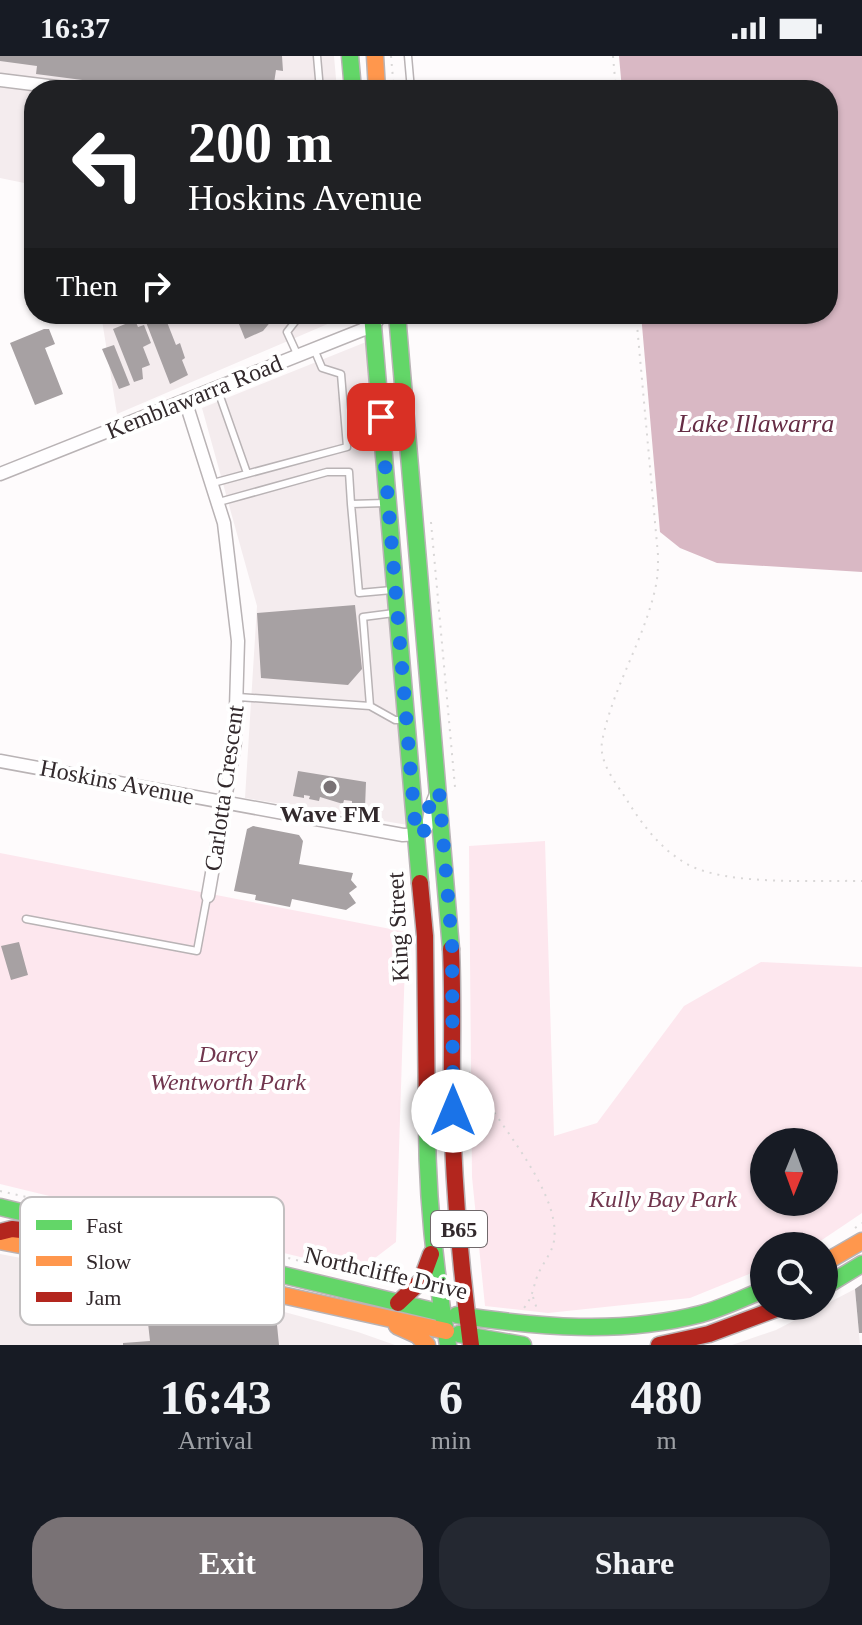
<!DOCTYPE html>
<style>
:root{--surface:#171b24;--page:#242831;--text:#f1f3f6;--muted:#9ea1a6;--accent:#797275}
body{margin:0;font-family:"Times New Roman",serif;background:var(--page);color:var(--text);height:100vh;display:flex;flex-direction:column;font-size:30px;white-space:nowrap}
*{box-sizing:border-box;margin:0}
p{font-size:26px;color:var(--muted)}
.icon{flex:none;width:44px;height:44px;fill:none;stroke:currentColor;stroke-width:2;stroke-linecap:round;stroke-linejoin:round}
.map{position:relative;height:1289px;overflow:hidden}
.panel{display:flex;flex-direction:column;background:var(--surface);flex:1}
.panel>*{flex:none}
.guide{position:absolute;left:24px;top:24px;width:814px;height:244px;border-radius:32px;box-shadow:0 2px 6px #0004;background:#202124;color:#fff;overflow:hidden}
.needle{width:52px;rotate:181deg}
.fabs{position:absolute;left:750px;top:1072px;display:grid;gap:16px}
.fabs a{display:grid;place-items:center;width:88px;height:88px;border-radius:50%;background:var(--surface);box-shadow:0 2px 6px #0004;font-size:40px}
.pin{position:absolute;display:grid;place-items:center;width:68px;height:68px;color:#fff;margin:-34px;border-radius:16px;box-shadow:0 4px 12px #0006}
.me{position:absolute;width:88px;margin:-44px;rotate:0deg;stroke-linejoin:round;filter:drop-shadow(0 0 6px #0008)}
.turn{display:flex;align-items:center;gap:28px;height:168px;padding:0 32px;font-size:36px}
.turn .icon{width:104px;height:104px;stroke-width:2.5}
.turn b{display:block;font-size:56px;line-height:68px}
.then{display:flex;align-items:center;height:76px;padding:0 32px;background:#0003;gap:16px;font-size:30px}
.eta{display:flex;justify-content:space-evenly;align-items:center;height:136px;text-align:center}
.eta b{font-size:48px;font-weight:800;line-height:56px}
.primary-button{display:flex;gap:16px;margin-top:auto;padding:16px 32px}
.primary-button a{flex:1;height:92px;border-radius:32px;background:var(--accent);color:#fff;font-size:32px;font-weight:800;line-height:92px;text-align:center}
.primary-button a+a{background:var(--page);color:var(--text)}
.status{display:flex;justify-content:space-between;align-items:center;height:56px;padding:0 40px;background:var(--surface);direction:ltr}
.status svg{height:22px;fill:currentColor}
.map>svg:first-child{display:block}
.built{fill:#f4ecee}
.green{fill:#fde7ee;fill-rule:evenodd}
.water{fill:#d9b8c4}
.building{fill:#a7a1a3}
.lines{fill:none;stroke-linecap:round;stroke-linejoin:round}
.lane-casing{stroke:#b9b3b5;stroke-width:9}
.street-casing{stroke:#b9b3b5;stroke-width:15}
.fast-casing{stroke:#b9b3b5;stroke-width:19}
.slow-casing{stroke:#b9b3b5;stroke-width:19}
.jam-casing{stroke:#b9b3b5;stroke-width:19}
.path{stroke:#d9d7d7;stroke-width:2;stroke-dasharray:2 6;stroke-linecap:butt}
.lane{stroke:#fffeff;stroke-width:6}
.street{stroke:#fffeff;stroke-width:12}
.fast{stroke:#63d668;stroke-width:16}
.slow{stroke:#ff974d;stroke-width:16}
.jam{stroke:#b3261e;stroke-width:16}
.route{stroke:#1a73e8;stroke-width:14;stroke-dasharray:0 25.2}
.poi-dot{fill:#797275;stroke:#fff;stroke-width:3}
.labels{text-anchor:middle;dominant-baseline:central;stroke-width:8;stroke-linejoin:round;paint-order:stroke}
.shield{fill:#fff;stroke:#70696b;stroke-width:2}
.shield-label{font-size:22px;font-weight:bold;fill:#32292c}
.street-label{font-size:24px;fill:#32292c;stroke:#fff}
.poi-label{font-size:24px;font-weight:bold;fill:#32292c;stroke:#fff}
.park-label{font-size:24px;font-style:italic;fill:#71364e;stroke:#fff}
.water-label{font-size:26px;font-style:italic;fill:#662d45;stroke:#fff}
.key{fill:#fff;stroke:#c2bfc0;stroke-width:2}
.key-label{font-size:22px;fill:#32292c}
</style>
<div class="status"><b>16:37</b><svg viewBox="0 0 49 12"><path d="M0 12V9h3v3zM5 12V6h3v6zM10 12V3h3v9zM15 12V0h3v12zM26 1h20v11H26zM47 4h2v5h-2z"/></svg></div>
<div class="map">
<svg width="862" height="1289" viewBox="0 0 862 1289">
<rect width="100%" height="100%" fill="#fefbfc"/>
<path class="built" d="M 0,0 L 334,0 L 337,34 L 34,34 L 34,129 L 0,122 Z
M 101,258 L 351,258 L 117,358 Z
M 366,286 L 408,769 L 245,742 L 257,550 L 202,352 Z
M 0,1198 L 79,1213 L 101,1223 L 154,1233 L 175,1231 L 255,1248 L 358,1276 L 395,1289 L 0,1289 Z
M 855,1233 L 860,1289 L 732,1289 L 776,1274 Z"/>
<path class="green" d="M 545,785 L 554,1080 L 597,1067 L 684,950 L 761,906 L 862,911 L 862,1157 L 813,1190 L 764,1190 L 764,1212 L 690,1242 L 548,1257 L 485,1250 L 472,1121 L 469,790 ZM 764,1086 L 824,1086 L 824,1146 L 764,1146 Z
M 0,797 L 406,876 L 396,1186 L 358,1215 L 0,1128 Z"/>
<path class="water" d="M 619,0 L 862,0 L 862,516 L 717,507 L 680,492 L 660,476 L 641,258 L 828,258 L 828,34 L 622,34 Z"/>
<path class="building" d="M 0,0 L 282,0 L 283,15 L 276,14 L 273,34 L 177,34 L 177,31 L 123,25 L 121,29 L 36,18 L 37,10 L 0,5 Z
M 150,258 L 169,258 L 165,261 L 176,289 L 180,287 L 185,302 L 182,304 L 188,319 L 170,328 L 144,261 Z
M 235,258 L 277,258 L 263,275 L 245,283 Z
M 135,264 L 138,271 L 144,269 L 151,287 L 143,291 L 150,309 L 142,312 L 143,323 L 134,326 L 113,273 Z
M 44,273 L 49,273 L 55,288 L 45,292 L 63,338 L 35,349 L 10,287 Z
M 114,289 L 130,329 L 119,333 L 102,293 Z
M 355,549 L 362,613 L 348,629 L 261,622 L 257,557 Z
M 298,715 L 366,726 L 365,752 L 352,750 L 352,745 L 344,744 L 343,748 L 320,741 L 319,745 L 309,743 L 310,740 L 304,739 L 304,742 L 293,740 Z
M 253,770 L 299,779 L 303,785 L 299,808 L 353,817 L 351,824 L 357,831 L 349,837 L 356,847 L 346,854 L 292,843 L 290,851 L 255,844 L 256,839 L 234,835 L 247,773 Z
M 19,886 L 28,919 L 11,924 L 1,890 Z
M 862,1228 L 862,1277 L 859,1277 L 855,1233 Z
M 211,1253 L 212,1264 L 276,1259 L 279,1289 L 123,1289 L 123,1287 L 150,1285 L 147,1258 Z"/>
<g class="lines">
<defs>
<path id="lane" d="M 317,0 L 320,34
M 408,0 L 411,34
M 298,300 L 287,276 L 301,258
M 217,332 L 247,417
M 213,427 L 347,391 L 341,318 L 322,312 L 314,293
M 219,446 L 327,416 L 349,416 L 351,448 L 385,447
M 351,448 L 359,537 L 392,534
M 238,641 L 370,650 L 363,561 L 394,557
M 370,650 L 395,664 L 403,664
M 26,863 L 197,895 L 207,841"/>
<path id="street" d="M 0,24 L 81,34
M 185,344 L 224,467 L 238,585 L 235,686 L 208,840
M 0,418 L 362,274 L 373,270 L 382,258
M 0,705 L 403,779 C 441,779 422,758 438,735"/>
<path id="fast" d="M 350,0 L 353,34
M 372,258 L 420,827
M 397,258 L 451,893
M 427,1067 C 427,1141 435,1216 448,1289
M 0,1151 L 442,1257
M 824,1231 L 862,1208
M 457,1259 C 538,1271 620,1279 701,1258 C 723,1252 743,1242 764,1234
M 459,1278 L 523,1289"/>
<path id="slow" d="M 375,0 L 377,34
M 0,1185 L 241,1230 L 446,1275
M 824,1207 L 862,1185
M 397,1270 L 417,1279 L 427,1289"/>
<path id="jam" d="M 420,827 L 425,880 L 427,1067
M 451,893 C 454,958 450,1023 453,1088 C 456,1155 462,1223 471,1289
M 0,1176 L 12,1173 L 93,1182
M 398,1247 L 421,1225 L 431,1198
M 659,1289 L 709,1278 L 784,1250"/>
</defs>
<use href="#lane" class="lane-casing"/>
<use href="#street" class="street-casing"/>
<use href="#fast" class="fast-casing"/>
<use href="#slow" class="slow-casing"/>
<use href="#jam" class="jam-casing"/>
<path class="path" d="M 391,0 L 394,34
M 613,0 L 616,34
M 636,258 L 658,499 C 658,509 658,520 656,529 C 645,583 612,632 602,686 C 599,706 615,726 625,741 C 641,767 660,793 687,808 C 726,830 815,824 862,825
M 431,466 L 455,731
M 469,1016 C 491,1061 562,1134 554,1185 C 552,1197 543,1207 538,1218 C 533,1231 533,1241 524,1252
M 0,1135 L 188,1177 L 368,1222 L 393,1221 L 401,1224
M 855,1172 L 862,1167
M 90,1216 L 117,1225 L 162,1230
M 533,1241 L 537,1253"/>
<use href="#lane" class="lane"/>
<use href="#street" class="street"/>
<use href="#fast" class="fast"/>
<use href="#slow" class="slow"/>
<use href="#jam" class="jam"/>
</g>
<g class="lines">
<path class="route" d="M 381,361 L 416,779 C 432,773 428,766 429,752 C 430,745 435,739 439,734 L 452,889 L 453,1055"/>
</g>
<circle class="poi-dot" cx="330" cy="731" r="8"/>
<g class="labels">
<rect class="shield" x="431" y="1155" width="56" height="36" rx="6"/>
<g class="shield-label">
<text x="459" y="1173">B65</text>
</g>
<g class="street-label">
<text transform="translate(194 341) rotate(-22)">Kemblawarra Road</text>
<text transform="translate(117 726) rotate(11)">Hoskins Avenue</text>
<text transform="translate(224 732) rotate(-82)">Carlotta Crescent</text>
<text transform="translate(398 871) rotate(-93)">King Street</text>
<text transform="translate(386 1217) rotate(13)">Northcliffe Drive</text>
</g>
<g class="poi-label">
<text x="330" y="758">Wave FM</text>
</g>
<g class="park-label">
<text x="228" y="998">Darcy<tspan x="228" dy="28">Wentworth Park</tspan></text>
<text x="663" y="1143">Kully Bay Park</text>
</g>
<g class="water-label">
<text x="756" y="367">Lake Illawarra</text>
</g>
</g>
<rect x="20" y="1141" width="264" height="128" rx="12" class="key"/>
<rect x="36" y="1164" width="36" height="10" fill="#63d668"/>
<rect x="36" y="1200" width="36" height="10" fill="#ff974d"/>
<rect x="36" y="1236" width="36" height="10" fill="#b3261e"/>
<g class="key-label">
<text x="86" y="1177">Fast</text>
<text x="86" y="1213">Slow</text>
<text x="86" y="1249">Jam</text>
</g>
</svg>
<div class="fabs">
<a><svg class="needle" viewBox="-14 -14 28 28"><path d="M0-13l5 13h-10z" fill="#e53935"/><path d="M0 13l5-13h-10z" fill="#9ea1a6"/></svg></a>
<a><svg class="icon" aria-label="search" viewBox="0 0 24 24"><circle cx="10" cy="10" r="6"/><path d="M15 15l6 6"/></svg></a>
</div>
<div class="pin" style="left:381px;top:361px;background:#d93025"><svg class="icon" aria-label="arrive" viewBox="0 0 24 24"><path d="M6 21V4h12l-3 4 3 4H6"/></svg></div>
<svg class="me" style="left:453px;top:1055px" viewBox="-20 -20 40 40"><circle r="19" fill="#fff"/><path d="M0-13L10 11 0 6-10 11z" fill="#1a73e8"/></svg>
<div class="guide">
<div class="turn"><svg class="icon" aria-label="left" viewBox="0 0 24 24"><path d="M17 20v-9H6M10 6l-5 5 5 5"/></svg><div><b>200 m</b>Hoskins Avenue</div></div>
<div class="then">Then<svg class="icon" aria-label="right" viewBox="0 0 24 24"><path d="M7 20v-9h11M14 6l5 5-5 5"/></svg></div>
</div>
</div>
<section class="panel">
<div class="eta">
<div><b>16:43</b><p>Arrival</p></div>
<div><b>6</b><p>min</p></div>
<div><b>480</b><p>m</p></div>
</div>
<div class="primary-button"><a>Exit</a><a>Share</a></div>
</section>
